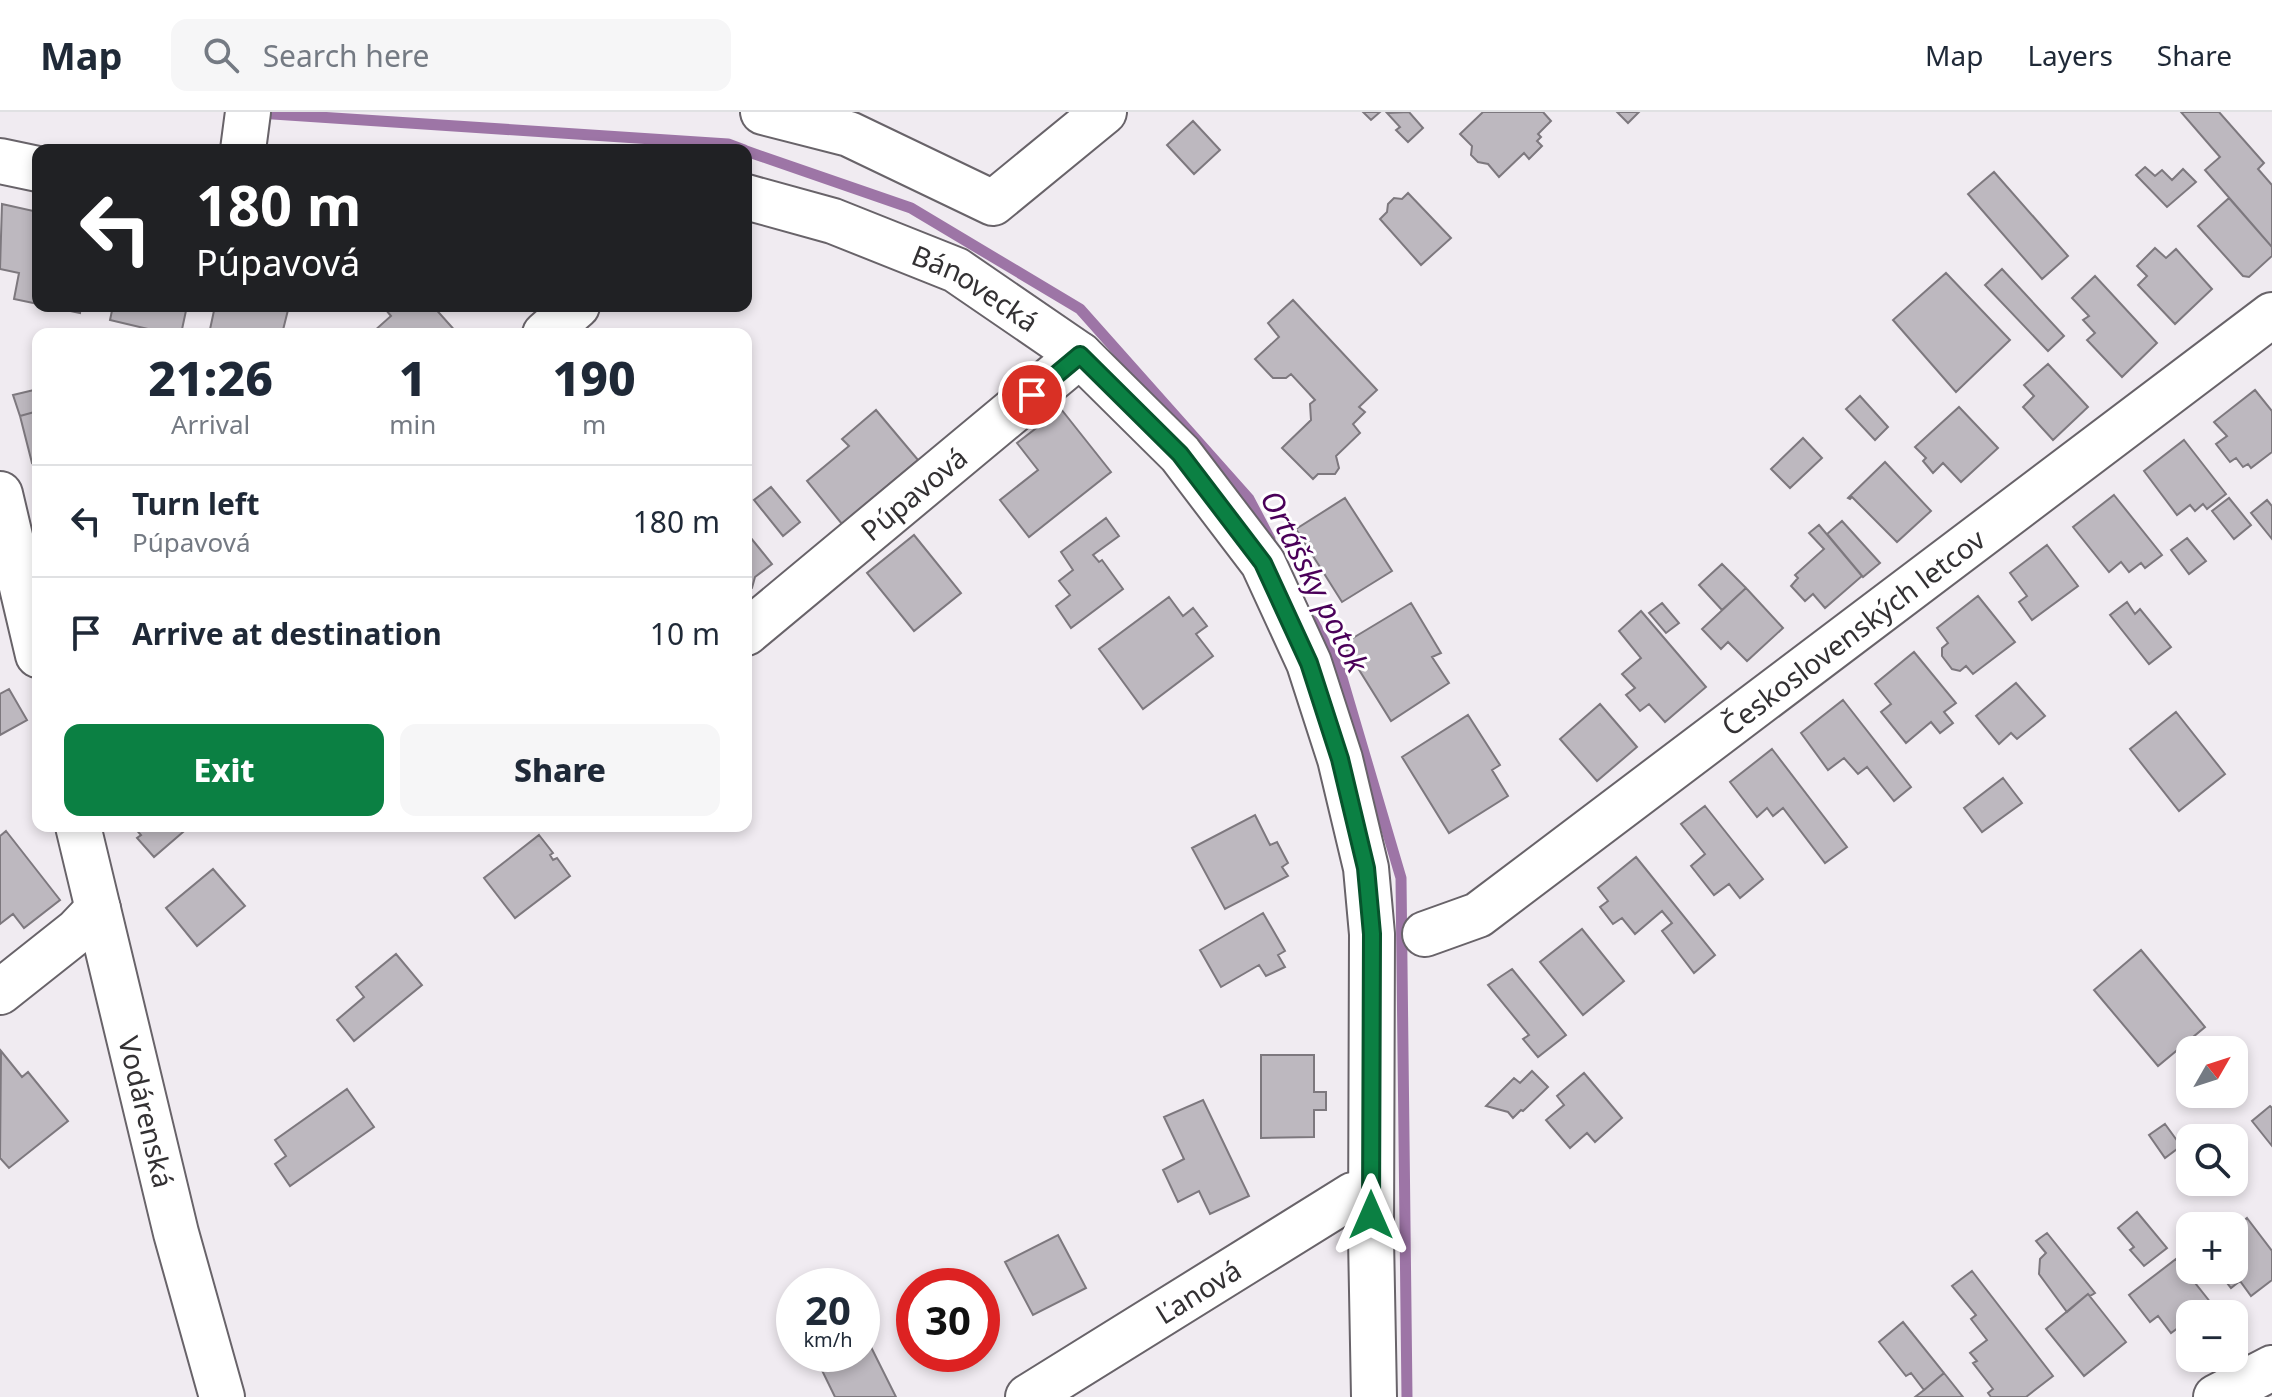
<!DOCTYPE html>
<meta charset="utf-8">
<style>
:root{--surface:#fff;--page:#f6f6f7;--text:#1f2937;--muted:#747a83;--line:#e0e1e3;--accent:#0b8043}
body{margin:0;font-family:"Noto Sans",sans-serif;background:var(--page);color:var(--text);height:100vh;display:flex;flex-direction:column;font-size:30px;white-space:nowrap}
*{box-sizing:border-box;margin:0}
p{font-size:26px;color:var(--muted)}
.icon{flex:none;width:44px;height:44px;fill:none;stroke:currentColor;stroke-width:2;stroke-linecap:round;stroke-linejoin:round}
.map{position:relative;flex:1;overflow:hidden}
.details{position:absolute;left:32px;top:216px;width:720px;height:504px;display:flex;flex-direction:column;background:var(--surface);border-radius:16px;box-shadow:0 4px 12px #0003}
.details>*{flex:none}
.top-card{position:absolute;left:32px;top:32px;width:720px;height:168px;border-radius:16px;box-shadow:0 4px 12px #0003;background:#202124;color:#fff;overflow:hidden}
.needle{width:52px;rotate:51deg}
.fabs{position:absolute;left:2176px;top:924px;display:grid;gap:16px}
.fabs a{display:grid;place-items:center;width:72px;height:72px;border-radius:16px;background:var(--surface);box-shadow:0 4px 12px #0003;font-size:40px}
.speed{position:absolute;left:776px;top:1156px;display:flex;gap:16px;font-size:40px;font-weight:700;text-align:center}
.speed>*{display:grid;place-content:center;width:104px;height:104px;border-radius:50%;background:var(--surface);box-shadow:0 4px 12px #0003;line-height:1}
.speed small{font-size:20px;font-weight:400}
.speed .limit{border:12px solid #d22;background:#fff;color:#111}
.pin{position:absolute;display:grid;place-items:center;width:68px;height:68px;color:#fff;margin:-34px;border:4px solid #fff;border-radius:50%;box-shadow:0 2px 8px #0007}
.me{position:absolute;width:88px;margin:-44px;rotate:0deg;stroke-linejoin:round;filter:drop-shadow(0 0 6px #0008)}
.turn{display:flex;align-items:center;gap:28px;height:168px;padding:0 32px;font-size:36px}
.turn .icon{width:104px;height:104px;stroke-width:2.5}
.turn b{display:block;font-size:56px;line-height:68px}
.eta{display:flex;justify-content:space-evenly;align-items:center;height:136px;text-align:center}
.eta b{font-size:48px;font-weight:800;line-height:56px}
.primary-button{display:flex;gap:16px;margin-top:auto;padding:16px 32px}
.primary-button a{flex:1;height:92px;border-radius:16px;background:var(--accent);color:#fff;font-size:32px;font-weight:800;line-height:92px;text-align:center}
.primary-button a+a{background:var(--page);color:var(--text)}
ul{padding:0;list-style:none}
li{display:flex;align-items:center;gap:24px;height:112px;padding:0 32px;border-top:2px solid var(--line)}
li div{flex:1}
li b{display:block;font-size:30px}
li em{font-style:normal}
header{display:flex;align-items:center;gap:48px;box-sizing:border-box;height:112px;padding:0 40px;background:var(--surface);border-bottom:2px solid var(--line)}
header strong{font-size:38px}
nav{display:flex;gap:44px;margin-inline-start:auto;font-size:28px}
.search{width:560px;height:72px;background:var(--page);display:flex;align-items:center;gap:20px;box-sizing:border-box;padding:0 28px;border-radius:16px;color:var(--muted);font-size:30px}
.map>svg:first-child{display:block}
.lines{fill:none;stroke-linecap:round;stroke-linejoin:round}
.stream{stroke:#9d75a6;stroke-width:11}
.building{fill:#bdb8bf;stroke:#7d787e;stroke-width:2}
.minor-casing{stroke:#686369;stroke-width:48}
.minor{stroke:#fff;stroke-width:44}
.route-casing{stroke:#07532c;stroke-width:20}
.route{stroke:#0b8043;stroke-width:14}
.labels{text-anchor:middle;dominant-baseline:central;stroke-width:6;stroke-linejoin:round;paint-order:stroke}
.street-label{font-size:28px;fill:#333133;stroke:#fff}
.water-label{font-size:30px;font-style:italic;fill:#4a0059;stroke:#fff}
</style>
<header>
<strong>Map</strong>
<div class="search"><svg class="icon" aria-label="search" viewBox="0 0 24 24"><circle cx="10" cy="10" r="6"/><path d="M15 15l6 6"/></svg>Search here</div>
<nav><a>Map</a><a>Layers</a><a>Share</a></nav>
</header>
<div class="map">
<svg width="2272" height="1285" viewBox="0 0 2272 1285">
<rect width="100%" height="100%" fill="#f0ebf1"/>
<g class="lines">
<path class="stream" d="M 258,1 L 728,32 L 744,38
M 746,39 L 911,96 L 1080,197 L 1249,387 L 1270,427
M 1313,509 L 1340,559 L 1401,766 L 1407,1285"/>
</g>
<path class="building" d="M 1363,0 L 1380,0 L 1371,8 Z
M 1409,0 L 1423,16 L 1408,30 L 1396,18 L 1400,15 L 1387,1 Z
M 1483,0 L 1543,0 L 1551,9 L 1538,22 L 1541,25 L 1537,29 L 1542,34 L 1529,47 L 1524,41 L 1499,65 L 1488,52 L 1478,50 L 1471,43 L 1472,34 L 1460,22 Z
M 1617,0 L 1639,0 L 1628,11 Z
M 2181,0 L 2219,0 L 2264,51 L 2258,57 L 2272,73 L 2272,135 L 2205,58 L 2220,45 Z
M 1193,9 L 1220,38 L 1194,62 L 1167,33 Z
M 2145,55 L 2155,64 L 2162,58 L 2172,68 L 2183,57 L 2196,70 L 2167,95 L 2136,63 Z
M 1994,60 L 2068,144 L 2042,167 L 1968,82 Z
M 1408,81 L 1451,126 L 1421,153 L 1380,107 L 1387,100 L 1388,92 L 1394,86 L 1402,87 Z
M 2229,86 L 2272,135 L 2272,144 L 2249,165 L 2243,164 L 2198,114 Z
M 2,92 L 38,100 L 38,192 L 14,187 L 19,161 L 0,157 Z
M 2155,136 L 2166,146 L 2176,137 L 2212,177 L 2175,212 L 2138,173 L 2147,164 L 2137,154 Z
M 2002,157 L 2064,224 L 2048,239 L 1985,173 Z
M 1946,161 L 2010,228 L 1956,280 L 1893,208 Z
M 2095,164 L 2157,231 L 2122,265 L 2087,228 L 2095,221 L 2083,208 L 2089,204 L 2072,186 Z
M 1293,188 L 1377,278 L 1359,295 L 1365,300 L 1353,312 L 1360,321 L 1336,344 L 1339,356 L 1335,362 L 1318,362 L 1313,367 L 1282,336 L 1311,308 L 1310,292 L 1315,288 L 1291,262 L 1286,266 L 1273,266 L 1255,247 L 1279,225 L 1268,211 Z
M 47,194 L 81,194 L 80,201 Z
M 113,194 L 187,194 L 181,222 L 169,222 L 110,208 Z
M 215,194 L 289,194 L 282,222 L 209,222 Z
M 390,194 L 433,194 L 458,222 L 375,222 L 373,220 L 391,204 L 386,198 Z
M 2048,252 L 2088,295 L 2053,328 L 2023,295 L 2034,284 L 2024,273 Z
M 38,277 L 38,299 L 20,304 L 13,283 Z
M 2255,278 L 2272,299 L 2272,340 L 2251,356 L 2248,352 L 2243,355 L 2236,346 L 2230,350 L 2216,332 L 2227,324 L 2214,310 Z
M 1860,284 L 1888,315 L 1875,328 L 1846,297 Z
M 1959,295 L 1998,336 L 1961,370 L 1943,351 L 1933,361 L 1923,349 L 1926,346 L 1915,335 Z
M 1061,297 L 1111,360 L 1029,425 L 1000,388 L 1038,358 L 1017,331 Z
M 876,298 L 918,348 L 842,412 L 807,369 L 849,334 L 842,327 Z
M 38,299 L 38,353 L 37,350 L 32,351 L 20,304 Z
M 1803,326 L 1822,346 L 1790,376 L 1771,357 Z
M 2184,328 L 2226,382 L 2207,397 L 2203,392 L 2195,399 L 2190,393 L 2177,403 L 2144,359 Z
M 1885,350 L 1931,399 L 1897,430 L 1852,385 L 1850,387 L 1848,386 Z
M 771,375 L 800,410 L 783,424 L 754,388 Z
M 2114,383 L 2162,443 L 2145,456 L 2141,451 L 2129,460 L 2121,450 L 2109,460 L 2073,415 Z
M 1345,386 L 1392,459 L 1342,490 L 1296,417 Z
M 2229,386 L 2251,413 L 2234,427 L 2212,399 Z
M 2267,388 L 2272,394 L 2272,427 L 2251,401 Z
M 1106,406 L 1119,424 L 1093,443 L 1099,450 L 1102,448 L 1123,477 L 1071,516 L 1056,494 L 1070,483 L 1059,469 L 1073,458 L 1061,440 Z
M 1842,409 L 1880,451 L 1863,465 L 1827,422 Z
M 1819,413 L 1862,464 L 1825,496 L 1813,482 L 1805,489 L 1791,474 L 1798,466 L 1795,463 L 1824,437 L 1809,421 Z
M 746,420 L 772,452 L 755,465 L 752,476 L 746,481 Z
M 914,423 L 961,481 L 914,519 L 867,461 Z
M 2187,426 L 2206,449 L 2189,462 L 2171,438 Z
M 2047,433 L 2078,474 L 2032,508 L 2019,490 L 2027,484 L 2010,461 Z
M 1722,452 L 1746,476 L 1722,498 L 1699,473 Z
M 1746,476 L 1783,516 L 1747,549 L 1728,530 L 1721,537 L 1702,517 Z
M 1978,484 L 2015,530 L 1973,562 L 1966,554 L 1960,559 L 1952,557 L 1942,544 L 1942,536 L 1948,531 L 1937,516 Z
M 1169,485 L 1183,504 L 1193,496 L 1207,514 L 1196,522 L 1213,544 L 1143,597 L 1099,537 Z
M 2127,490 L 2135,502 L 2140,497 L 2171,535 L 2149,552 L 2110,503 Z
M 1411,491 L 1441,541 L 1432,545 L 1449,571 L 1391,609 L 1343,532 Z
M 1662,491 L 1679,511 L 1666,521 L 1649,501 Z
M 1641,499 L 1706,575 L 1665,610 L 1649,592 L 1640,599 L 1626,583 L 1635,576 L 1622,562 L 1641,546 L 1619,519 Z
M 1914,540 L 1956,591 L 1944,600 L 1953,611 L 1940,621 L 1931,610 L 1906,631 L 1881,600 L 1891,592 L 1875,572 Z
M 2016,571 L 2045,604 L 2017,627 L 2011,621 L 1999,632 L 1976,604 Z
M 9,577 L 27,608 L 0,623 L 0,582 Z
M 1843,588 L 1911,675 L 1894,689 L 1867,655 L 1858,662 L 1844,646 L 1828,658 L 1801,621 Z
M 1600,592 L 1637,635 L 1597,669 L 1560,627 Z
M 2176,600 L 2225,662 L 2179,699 L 2130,637 Z
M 1468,603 L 1500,653 L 1492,658 L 1508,684 L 1449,721 L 1402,645 Z
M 1772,637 L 1847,735 L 1825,751 L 1783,696 L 1773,704 L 1767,696 L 1757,705 L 1730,670 Z
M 2003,666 L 2022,691 L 1982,720 L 1964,696 Z
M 1705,694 L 1763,767 L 1740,786 L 1729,772 L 1714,783 L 1691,754 L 1705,742 L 1681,712 Z
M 1255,703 L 1270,733 L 1277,730 L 1288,751 L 1282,755 L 1288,764 L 1225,797 L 1192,736 Z
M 133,714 L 190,714 L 154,745 L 137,726 L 141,723 Z
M 6,719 L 60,788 L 24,816 L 13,802 L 0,812 L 0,724 Z
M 539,723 L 553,741 L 550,743 L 553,748 L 557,746 L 570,764 L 515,806 L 484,766 Z
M 1636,745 L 1715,843 L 1694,861 L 1662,819 L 1672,811 L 1662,799 L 1635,822 L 1622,806 L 1613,812 L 1600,795 L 1608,789 L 1598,776 Z
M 213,757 L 245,794 L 197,834 L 166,796 Z
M 1263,801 L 1285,839 L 1278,843 L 1285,855 L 1266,864 L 1259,853 L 1221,875 L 1200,838 Z
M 1582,817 L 1624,869 L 1583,903 L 1540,850 Z
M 2141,838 L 2205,915 L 2158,954 L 2094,878 Z
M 396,842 L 422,873 L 354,929 L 337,908 L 364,885 L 356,875 Z
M 1512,857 L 1566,923 L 1538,945 L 1523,927 L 1529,923 L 1488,873 Z
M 1,939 L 22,965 L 28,960 L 68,1009 L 9,1056 L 0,1046 Z
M 1261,943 L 1314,943 L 1314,980 L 1326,980 L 1326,998 L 1314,998 L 1314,1025 L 1261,1026 Z
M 1532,959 L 1548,975 L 1523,999 L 1521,998 L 1513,1006 L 1508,1000 L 1486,994 L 1514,966 L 1520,971 Z
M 1584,961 L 1622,1006 L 1595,1030 L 1587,1021 L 1570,1036 L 1546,1008 L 1564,993 L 1557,984 Z
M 347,977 L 374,1015 L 290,1074 L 275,1052 L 286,1044 L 275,1028 Z
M 1203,988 L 1249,1084 L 1210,1102 L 1199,1079 L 1178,1090 L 1163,1058 L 1184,1047 L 1164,1005 Z
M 2270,994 L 2272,996 L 2272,1034 L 2252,1009 Z
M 2165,1012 L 2181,1034 L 2165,1046 L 2149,1023 Z
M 2137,1100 L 2167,1136 L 2144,1154 L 2130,1138 L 2134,1135 L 2118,1116 Z
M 2247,1106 L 2272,1139 L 2272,1168 L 2251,1184 L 2240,1169 L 2231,1176 L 2217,1158 L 2234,1158 L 2234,1116 Z
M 2047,1121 L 2095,1181 L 2090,1184 L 2088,1182 L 2067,1200 L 2039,1162 L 2040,1147 L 2046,1141 L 2036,1129 Z
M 1058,1123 L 1086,1176 L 1033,1203 L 1005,1150 Z
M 2176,1147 L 2211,1191 L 2196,1202 L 2190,1202 L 2190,1207 L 2171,1221 L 2158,1204 L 2150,1210 L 2129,1183 Z
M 1972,1159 L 2053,1264 L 2026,1285 L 1991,1285 L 1988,1281 L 1993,1277 L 1973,1251 L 1977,1249 L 1970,1241 L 1987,1228 L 1971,1207 L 1976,1203 L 1952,1174 Z
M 2088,1182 L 2126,1230 L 2084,1264 L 2046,1217 Z
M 1903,1210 L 1944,1261 L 1924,1278 L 1911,1261 L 1906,1264 L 1879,1230 Z
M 862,1217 L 896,1285 L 835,1285 L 814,1242 L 862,1242 Z
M 1944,1261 L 1963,1285 L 1915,1285 L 1924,1278 Z"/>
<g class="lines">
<defs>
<g id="minor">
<path d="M 763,0 L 849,22 L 993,91 L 1104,0"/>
<path d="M 243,38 L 248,0"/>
<path d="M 0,49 L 38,57"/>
<path id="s1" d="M 746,85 L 833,109 L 956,158 L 1080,243 L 1180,342 L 1263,451 L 1309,551 L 1340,647 L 1366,756 L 1372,822 L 1371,1126 L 1374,1285"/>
<path d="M 545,222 L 577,194"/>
<path d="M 0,382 L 38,543"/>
<path id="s2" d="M 746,521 L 1080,243"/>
<path id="s3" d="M 78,714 L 176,1121 L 222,1285"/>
<path id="s4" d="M 1425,822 L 1478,803 L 2272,203"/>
<path d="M 0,880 L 77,819 L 98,797"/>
<path id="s5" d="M 1028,1285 L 1353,1083 L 1371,1080"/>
<path d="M 2216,1285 L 2272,1256"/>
</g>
</defs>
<use href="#minor" class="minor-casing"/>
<use href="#minor" class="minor"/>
</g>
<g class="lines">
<defs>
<path id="route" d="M 1032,283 L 1080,243 L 1180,342 L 1263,451 L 1309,551 L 1340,647 L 1366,756 L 1372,822 L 1371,1103"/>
</defs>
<use href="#route" class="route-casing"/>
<use href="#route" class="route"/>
</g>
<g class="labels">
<g class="street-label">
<text stroke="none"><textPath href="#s1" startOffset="248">Bánovecká</textPath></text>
<text stroke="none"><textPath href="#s2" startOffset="218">Púpavová</textPath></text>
<text stroke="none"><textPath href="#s4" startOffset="526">Československých letcov</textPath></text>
<text stroke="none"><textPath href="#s3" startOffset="294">Vodárenská</textPath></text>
<text stroke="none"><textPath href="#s5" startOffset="200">Ľanová</textPath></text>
</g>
<g class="water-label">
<text transform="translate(1315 469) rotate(63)">Ortášsky potok</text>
</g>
</g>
</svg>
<div class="fabs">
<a><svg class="needle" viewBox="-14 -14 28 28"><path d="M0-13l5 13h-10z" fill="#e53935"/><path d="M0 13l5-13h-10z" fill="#747a83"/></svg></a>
<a><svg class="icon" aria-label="search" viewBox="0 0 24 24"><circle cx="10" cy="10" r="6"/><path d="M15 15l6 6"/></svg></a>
<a>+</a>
<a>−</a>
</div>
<div class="speed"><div>20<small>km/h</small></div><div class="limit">30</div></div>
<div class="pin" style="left:1032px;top:283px;background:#d93025"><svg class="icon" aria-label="arrive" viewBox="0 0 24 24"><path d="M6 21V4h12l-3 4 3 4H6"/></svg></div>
<svg class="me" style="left:1371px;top:1103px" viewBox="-20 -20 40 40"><path d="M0-17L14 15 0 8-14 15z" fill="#0b8043" stroke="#fff" stroke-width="4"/></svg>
<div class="top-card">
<div class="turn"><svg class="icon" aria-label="left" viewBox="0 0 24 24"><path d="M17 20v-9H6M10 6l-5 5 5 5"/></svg><div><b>180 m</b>Púpavová</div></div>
</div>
<section class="details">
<div class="eta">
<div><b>21:26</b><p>Arrival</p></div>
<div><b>1</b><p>min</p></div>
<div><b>190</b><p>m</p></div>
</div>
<ul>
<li><svg class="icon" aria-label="left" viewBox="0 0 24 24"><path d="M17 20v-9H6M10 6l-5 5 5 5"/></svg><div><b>Turn left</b><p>Púpavová</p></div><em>180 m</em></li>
<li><svg class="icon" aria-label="arrive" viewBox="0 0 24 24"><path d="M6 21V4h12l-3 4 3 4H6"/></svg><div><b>Arrive at destination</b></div><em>10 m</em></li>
</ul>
<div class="primary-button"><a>Exit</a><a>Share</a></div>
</section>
</div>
